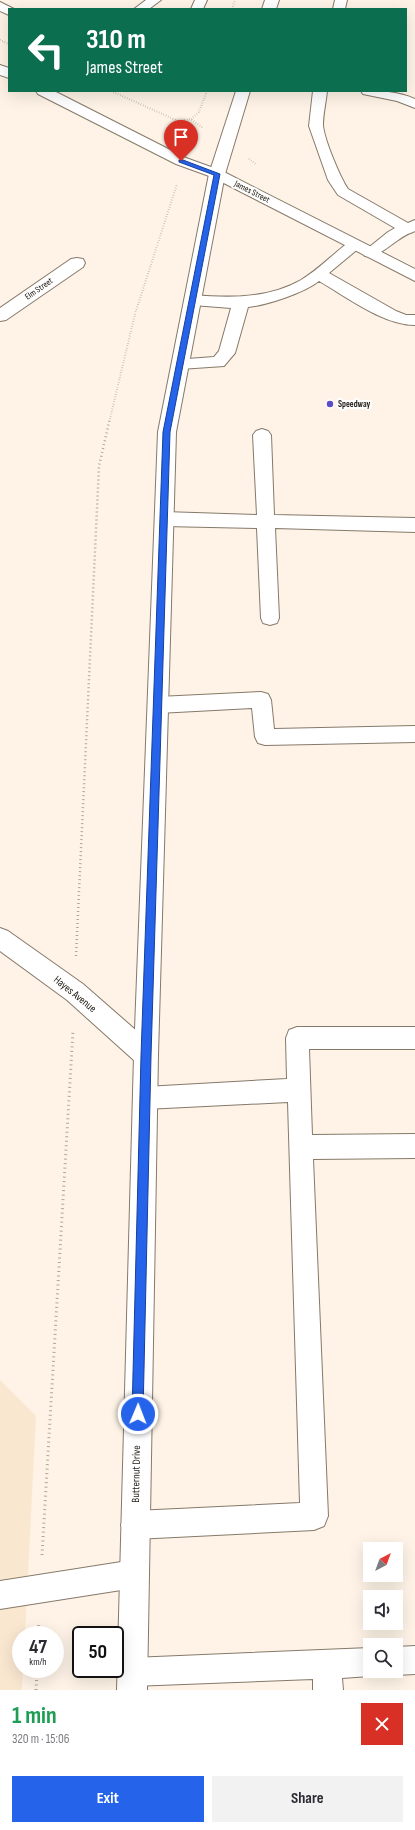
<!DOCTYPE html>
<meta charset="utf-8">
<style>
:root{--surface:#fff;--page:#f2f2f3;--text:#2b2b33;--muted:#7c7c81;--accent:#2563eb}
body{margin:0;font-family:"Sofia Sans Condensed",sans-serif;background:var(--page);color:var(--text);height:100vh;display:flex;flex-direction:column;font-size:15px;white-space:nowrap}
*{box-sizing:border-box;margin:0}
p{font-size:13px;color:var(--muted)}
.icon{flex:none;width:22px;height:22px;fill:none;stroke:currentColor;stroke-width:2;stroke-linecap:round;stroke-linejoin:round}
.map{position:relative;height:1690px;overflow:hidden}
.drawer{display:flex;flex-direction:column;background:var(--surface);flex:1}
.drawer>*{flex:none}
.banner{position:absolute;left:8px;top:8px;width:399px;height:84px;border-radius:0px;box-shadow:0 4px 16px #0002;background:#0b6e4f;color:#fff;overflow:hidden}
.needle{width:26px;rotate:41deg}
.controls{position:absolute;left:363px;top:1542px;display:grid;gap:8px}
.controls a{display:grid;place-items:center;width:40px;height:40px;border-radius:0px;background:var(--surface);box-shadow:0 4px 16px #0002;font-size:20px}
.speed{position:absolute;left:12px;top:1626px;display:flex;gap:8px;font-size:20px;font-weight:700;text-align:center}
.speed>*{display:grid;place-content:center;width:52px;height:52px;border-radius:50%;background:var(--surface);box-shadow:0 4px 16px #0002;line-height:1}
.speed small{font-size:10px;font-weight:400}
.speed .limit{border:2px solid #111;border-radius:6px;background:#fff;color:#111}
.pin{position:absolute;display:grid;place-items:center;width:34px;height:34px;color:#fff;margin:-41px -17px;border-radius:50% 50% 50% 0;rotate:-45deg;box-shadow:0 0 4px #0007}
.pin .icon{rotate:45deg}
.me{position:absolute;width:44px;margin:-22px;rotate:1deg;stroke-linejoin:round;filter:drop-shadow(0 0 3px #0008)}
.turn{display:flex;align-items:center;gap:14px;height:84px;padding:0 12px;font-size:18px}
.turn .icon{width:52px;height:52px;stroke-width:2.5}
.turn b{display:block;font-size:28px;line-height:34px}
.round{display:grid;place-items:center;flex:none;width:42px;height:42px;border-radius:0px;background:var(--page)}
.headline{display:flex;align-items:center;justify-content:space-between;height:68px;padding:0 12px}
h1{font-size:24px;font-weight:700;line-height:30px;color:#1e9e55}
.button{display:flex;gap:8px;margin-top:auto;padding:8px 12px}
.button a{flex:1;height:46px;border-radius:0px;background:var(--accent);color:#fff;font-size:16px;font-weight:700;line-height:46px;text-align:center}
.button a+a{background:var(--page);color:var(--text)}
.map>svg:first-child{display:block}
.built{fill:#fae7d0}
.lines{fill:none;stroke-linecap:round;stroke-linejoin:round}
.service-casing{stroke:#86796a;stroke-width:2}
.minor-casing{stroke:#86796a;stroke-width:2}
.tertiary-casing{stroke:#86796a;stroke-width:2}
.secondary-casing{stroke:#86796a;stroke-width:2}
.path-far2{stroke:#aea59a;stroke-width:2;stroke-dasharray:0.5 2;stroke-linecap:butt}
.path-far1{stroke:#aea59a;stroke-width:2.5;stroke-dasharray:1 3;stroke-linecap:butt}
.path{stroke:#aea59a;stroke-width:3;stroke-dasharray:1 3.5;stroke-linecap:butt}
.service{fill:#fff;fill-rule:evenodd}
.minor{fill:#fff;fill-rule:evenodd}
.tertiary{fill:#fff;fill-rule:evenodd}
.secondary{fill:#fff;fill-rule:evenodd}
.route{fill:#2563eb;stroke:#184099}
.poi-dot{fill:#5b4cc4;stroke:#fff;stroke-width:1.5}
.labels{text-anchor:middle;dominant-baseline:central;stroke-width:4;stroke-linejoin:round;paint-order:stroke}
.far-street-label{font-size:9px;fill:#1e1913;stroke:#fff}
.far-poi-label{font-size:9px;font-weight:bold;fill:#1e1913;stroke:#fff;text-anchor:start}
.street-label{font-size:11px;fill:#1e1913;stroke:#fff}
</style>
<div class="map">
<svg width="415" height="1690" viewBox="0 0 415 1690">
<rect width="100%" height="100%" fill="#fef3e6"/>
<path class="built" d="M 0,1380 L 36,1416 L 25,1635 L 21,1635 L 21,1669 L 23,1669 L 22,1690 L 0,1690 Z"/>
<g class="lines">
<defs>
<path id="service" d="M 146,0 L 161,0 L 149,9 L 134,9 Z
M 195,0 L 207,0 L 203,9 L 191,9 Z
M 335,0 L 347,0 L 345,9 L 333,9 Z
M 0,2 L 14,9 L 9,9 L 9,15 L 0,11 Z
M 313,91 L 327,91 C 326,102 323,114 323,125 C 324,139 340,177 348,189 L 408,223 L 415,220 L 415,231 L 413,232 C 396,237 379,260 365,256 L 362,253 L 388,232 L 395,228 L 338,195 L 328,180 L 309,126 Z
M 361,91 C 380,91 397,91 415,99 L 415,108 L 397,101 L 363,94 Z
M 354,240 L 359,242 L 362,245 L 359,248 L 329,273 L 396,311 L 406,315 L 415,315 L 415,325 C 383,325 347,297 319,281 C 304,293 267,305 248,307 L 235,353 L 224,366 L 180,369 L 174,368 L 172,364 L 174,360 L 214,357 L 219,351 L 231,308 L 193,305 L 187,304 L 185,300 L 187,296 L 193,295 C 230,298 267,299 301,280 C 318,270 333,254 349,242 Z
M 262,429 L 268,431 L 271,435 L 274,515 L 415,518 L 415,532 L 275,528 L 279,618 L 277,623 L 270,625 L 263,623 L 261,618 L 257,528 L 164,526 L 158,524 L 155,519 L 158,514 L 164,512 L 257,515 L 253,435 L 256,431 Z
M 261,692 L 268,694 L 271,700 L 274,729 L 415,726 L 415,742 L 265,745 L 258,743 L 255,737 L 252,708 L 158,713 L 151,711 L 148,705 L 151,699 L 158,697 Z
M 297,1027 L 415,1027 L 415,1049 L 309,1049 L 312,1135 L 415,1134 L 415,1158 L 313,1159 L 328,1516 L 324,1526 L 314,1530 L 135,1539 L 125,1535 L 121,1525 L 125,1515 L 135,1511 L 300,1503 L 288,1102 L 145,1109 L 137,1106 L 133,1098 L 137,1090 L 145,1087 L 287,1079 L 286,1038 L 289,1030 Z
M 134,1560 L 144,1564 L 148,1574 L 144,1584 L 134,1588 L 0,1609 L 0,1581 Z
M 415,1646 L 415,1674 L 396,1675 L 386,1671 L 396,1671 L 396,1647 Z
M 370,1648 L 370,1671 L 381,1671 L 380,1672 L 370,1676 L 342,1678 L 343,1690 L 313,1690 L 313,1679 L 132,1686 L 122,1682 L 118,1672 L 122,1662 L 132,1658 Z"/>
<path id="minor" d="M 77,258 L 83,259 L 85,263 L 83,267 L 6,320 L 0,321 L 0,308 L 71,259 Z
M 0,928 L 8,931 L 83,984 L 155,1047 L 158,1055 L 155,1063 L 146,1066 L 137,1063 L 67,1000 L 0,951 Z"/>
<path id="tertiary" d="M 0,65 L 9,68 L 9,78 L 0,75 Z
M 36,91 L 54,91 L 186,158 L 222,171 L 415,269 L 415,281 L 212,177 L 176,164 L 38,94 Z"/>
<path id="secondary" d="M 265,0 L 279,0 L 276,9 L 262,9 Z
M 236,91 L 250,91 L 225,174 L 176,432 L 158,1055 L 147,1690 L 117,1690 L 134,1055 L 158,432 L 209,174 Z"/>
</defs>
<use href="#service" class="service-casing"/>
<use href="#minor" class="minor-casing"/>
<use href="#tertiary" class="tertiary-casing"/>
<use href="#secondary" class="secondary-casing"/>
<path class="path-far2" d="M 232,9 L 235,0
M 0,40 L 9,44
M 111,91 L 178,121 L 191,119 L 203,128
M 191,119 L 199,112 L 207,91
M 184,136 L 186,121
M 249,159 L 257,165
M 110,419 L 135,314 L 177,184"/>
<path class="path-far1" d="M 76,956 L 99,466 L 110,418"/>
<path class="path" d="M 42,1555 L 73,1031
M 38,1635 L 39,1622
M 36,1690 L 37,1669"/>
<use href="#service" class="service"/>
<use href="#minor" class="minor"/>
<use href="#tertiary" class="tertiary"/>
<use href="#secondary" class="secondary"/>
</g>
<path class="route" d="M 179,160 L 183,160 L 220,174 L 170,432 L 151,1056 L 143,1414 L 142,1418 L 138,1420 L 134,1418 L 132,1414 L 141,1056 L 163,432 L 214,175 L 179,162 Z"/>
<circle class="poi-dot" cx="330" cy="404" r="4"/>
<g class="labels">
<g class="far-street-label">
<text transform="translate(252 192) rotate(27)">James Street</text>
<text transform="translate(39 289) rotate(-35)">Elm Street</text>
</g>
<g class="far-poi-label">
<text x="338" y="404">Speedway</text>
</g>
<g class="street-label">
<text transform="translate(75 994) rotate(39)">Hayes Avenue</text>
<text transform="translate(136 1474) rotate(-89)">Butternut Drive</text>
</g>
</g>
</svg>
<div class="controls">
<a><svg class="needle" viewBox="-14 -14 28 28"><path d="M0-13l5 13h-10z" fill="#e53935"/><path d="M0 13l5-13h-10z" fill="#7c7c81"/></svg></a>
<a><svg class="icon" aria-label="sound" viewBox="0 0 24 24"><path d="M4 9h4l5-4v14l-5-4H4zM17 9q2 3 0 6"/></svg></a>
<a><svg class="icon" aria-label="search" viewBox="0 0 24 24"><circle cx="10" cy="10" r="6"/><path d="M15 15l6 6"/></svg></a>
</div>
<div class="speed"><div>47<small>km/h</small></div><div class="limit">50</div></div>
<div class="pin" style="left:181px;top:161px;background:#d93025"><svg class="icon" aria-label="arrive" viewBox="0 0 24 24"><path d="M6 21V4h12l-3 4 3 4H6"/></svg></div>
<svg class="me" style="left:138px;top:1414px" viewBox="-20 -20 40 40"><circle r="17" fill="#2563eb" stroke="#fff" stroke-width="3"/><path d="M0-11L8 9 0 5-8 9z" fill="#fff"/></svg>
<div class="banner">
<div class="turn"><svg class="icon" aria-label="left" viewBox="0 0 24 24"><path d="M17 20v-9H6M10 6l-5 5 5 5"/></svg><div><b>310 m</b>James Street</div></div>
</div>
</div>
<section class="drawer">
<div class="headline"><div><h1>1 min</h1><p>320 m · 15:06</p></div><a class="round" style="background:#d93025;color:#fff"><svg class="icon" aria-label="close" viewBox="0 0 24 24"><path d="M6 6l12 12M18 6L6 18"/></svg></a></div>
<div class="button"><a>Exit</a><a>Share</a></div>
</section>
